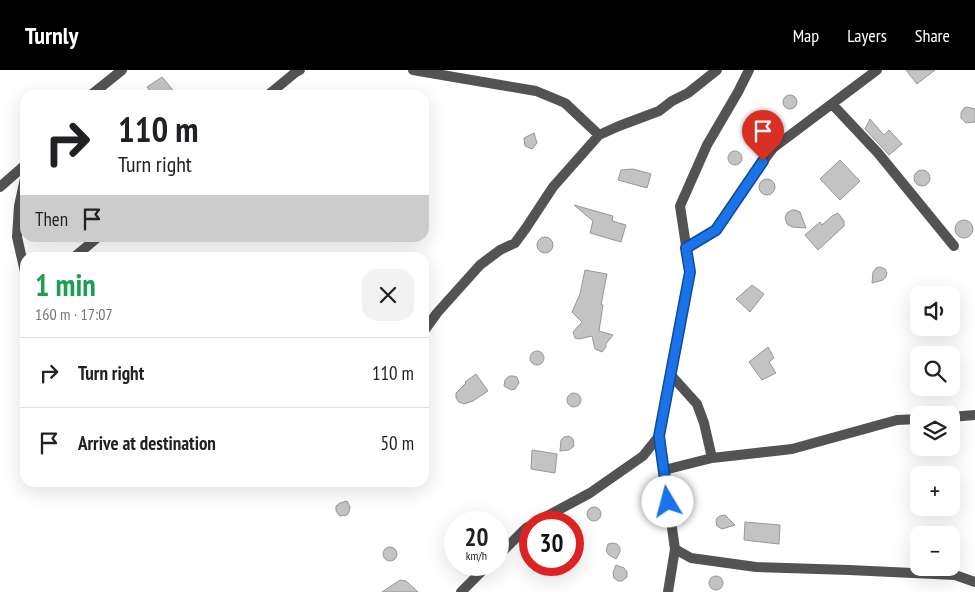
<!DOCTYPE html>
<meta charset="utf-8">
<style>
:root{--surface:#fff;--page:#f2f2f2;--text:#202124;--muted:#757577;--line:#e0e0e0;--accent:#000}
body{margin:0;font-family:"PT Sans Narrow",sans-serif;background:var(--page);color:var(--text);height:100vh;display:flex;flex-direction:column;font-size:19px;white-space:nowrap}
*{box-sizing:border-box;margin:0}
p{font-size:16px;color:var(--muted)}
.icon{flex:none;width:28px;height:28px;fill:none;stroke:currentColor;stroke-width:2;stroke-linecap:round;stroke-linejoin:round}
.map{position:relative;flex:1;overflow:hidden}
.panel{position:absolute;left:20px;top:182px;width:409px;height:235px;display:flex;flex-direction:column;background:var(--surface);border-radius:15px;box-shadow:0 5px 20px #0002}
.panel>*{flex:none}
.banner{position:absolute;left:20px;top:20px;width:409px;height:152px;border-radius:15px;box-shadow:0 5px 20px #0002;background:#fff;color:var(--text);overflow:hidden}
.buttons{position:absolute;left:910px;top:216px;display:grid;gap:10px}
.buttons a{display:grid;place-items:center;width:50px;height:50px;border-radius:10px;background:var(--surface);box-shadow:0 5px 20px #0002;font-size:25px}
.speed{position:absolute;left:444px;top:441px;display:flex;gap:10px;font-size:25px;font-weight:700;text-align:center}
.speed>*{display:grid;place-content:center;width:65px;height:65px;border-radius:50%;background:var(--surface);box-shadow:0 5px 20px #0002;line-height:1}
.speed small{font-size:12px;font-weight:400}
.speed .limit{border:8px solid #d22;background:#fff;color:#111}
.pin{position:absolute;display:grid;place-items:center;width:42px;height:42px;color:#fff;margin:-51px -21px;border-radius:50% 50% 50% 0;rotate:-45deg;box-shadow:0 0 5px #0007}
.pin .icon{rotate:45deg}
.me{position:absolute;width:55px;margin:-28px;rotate:352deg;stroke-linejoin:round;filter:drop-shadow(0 0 4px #0008)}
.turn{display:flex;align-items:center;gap:18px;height:105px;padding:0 15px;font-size:22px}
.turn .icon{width:65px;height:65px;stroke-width:2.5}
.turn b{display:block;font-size:35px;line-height:42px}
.then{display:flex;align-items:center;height:48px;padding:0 15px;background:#0003;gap:10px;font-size:19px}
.round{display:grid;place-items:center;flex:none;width:52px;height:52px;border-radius:15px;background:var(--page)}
.headline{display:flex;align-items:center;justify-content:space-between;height:85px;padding:0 15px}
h1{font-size:30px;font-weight:600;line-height:38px;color:#1e9e55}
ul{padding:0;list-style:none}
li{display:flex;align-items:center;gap:15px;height:70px;padding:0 15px;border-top:1px solid var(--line)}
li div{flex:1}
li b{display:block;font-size:19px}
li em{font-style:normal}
header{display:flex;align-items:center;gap:30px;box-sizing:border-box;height:70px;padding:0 25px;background:var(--accent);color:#fff}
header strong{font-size:24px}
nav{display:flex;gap:28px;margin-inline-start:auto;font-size:18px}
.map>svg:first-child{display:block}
.building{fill:#c3c3c3;stroke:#979797}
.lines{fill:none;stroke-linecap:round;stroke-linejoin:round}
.minor{stroke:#535353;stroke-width:10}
.route-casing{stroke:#114b97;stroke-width:12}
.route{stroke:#1a73e8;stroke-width:9}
</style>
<header>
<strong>Turnly</strong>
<nav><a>Map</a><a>Layers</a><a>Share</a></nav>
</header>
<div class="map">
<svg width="975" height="522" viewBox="0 0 975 522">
<rect width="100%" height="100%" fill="#fff"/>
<path class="building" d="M 906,0 L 935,0 L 917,14 Z
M 162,7 L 177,25 L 153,25 L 147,17 Z
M783 32a7 7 0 1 1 14 0a7 7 0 1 1-14 0Z
M 967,37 L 975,39 L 975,52 L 966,53 L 961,48 L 961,43 L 964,38 Z
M 870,49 L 884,65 L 889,60 L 902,74 L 889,85 L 865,59 Z
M 534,63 L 537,73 L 532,79 L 525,76 L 524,68 Z
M728 88a7 7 0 1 1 14 0a7 7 0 1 1-14 0Z
M 840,90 L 860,111 L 840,130 L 820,109 Z
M 633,99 L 651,104 L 647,118 L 618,110 L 621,100 Z
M914 108a8 8 0 1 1 16 0a8 8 0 1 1-16 0Z
M759 117a8 8 0 1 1 16 0a8 8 0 1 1-16 0Z
M 574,135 L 613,146 L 612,151 L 626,155 L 621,172 L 590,163 L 593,151 Z
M 792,140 L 795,140 L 800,142 L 806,158 L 792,157 L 787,154 L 785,148 L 786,145 L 787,143 Z
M 838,143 L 844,151 L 844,156 L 818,180 L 805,165 L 820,152 L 822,155 L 832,146 Z
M955 159a9 9 0 1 1 18 0a9 9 0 1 1-18 0Z
M537 175a8 8 0 1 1 16 0a8 8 0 1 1-16 0Z
M 880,197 L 885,199 L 887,203 L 886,207 L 883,210 L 872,213 L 873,202 L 876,198 Z
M 585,200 L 607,204 L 601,235 L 603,235 L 599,261 L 613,265 L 606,274 L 606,277 L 602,282 L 595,279 L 592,266 L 579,269 L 575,268 L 573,262 L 582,252 L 572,242 L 580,224 Z
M 752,215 L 764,224 L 750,242 L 736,229 Z
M 768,277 L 774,288 L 769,292 L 776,303 L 762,310 L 749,292 Z
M530 288a7 7 0 1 1 14 0a7 7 0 1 1-14 0Z
M 476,304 L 488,321 L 473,331 L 464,334 L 459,332 L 456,328 L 456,323 L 466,313 L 465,312 Z
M 509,306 L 513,306 L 517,307 L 519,313 L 515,319 L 511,320 L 504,316 L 505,310 Z
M567 330a7 7 0 1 1 14 0a7 7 0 1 1-14 0Z
M 569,366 L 573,369 L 574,376 L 569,380 L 560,381 L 561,370 L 564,367 Z
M 532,380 L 557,384 L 555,403 L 531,399 Z
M 347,431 L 350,437 L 349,442 L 347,445 L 340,446 L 336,441 L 336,436 L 340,433 Z
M587 444a7 7 0 1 1 14 0a7 7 0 1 1-14 0Z
M 725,445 L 735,455 L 722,459 L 717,456 L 716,451 L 717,448 L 720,446 Z
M 745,452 L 780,455 L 779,474 L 744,470 Z
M 613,473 L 617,474 L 620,478 L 620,482 L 616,489 L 609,485 L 606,481 L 608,474 Z
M383 484a7 7 0 1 1 14 0a7 7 0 1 1-14 0Z
M 616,495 L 624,498 L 627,502 L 627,507 L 622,511 L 618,511 L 614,508 L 613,503 Z
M709 513a7 7 0 1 1 14 0a7 7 0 1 1-14 0Z
M 400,510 L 406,511 L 418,522 L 382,522 Z"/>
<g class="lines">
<path class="minor" d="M 413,0 L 536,21 L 565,33 L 599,65
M 749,0 L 738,22 L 707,75 L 680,136 L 690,202 L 659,366 L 675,479 L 691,488 L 756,497 L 849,500 L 955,505 L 975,512
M 91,25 L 122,0
M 268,25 L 296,2 L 300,0
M 832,34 L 878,83 L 954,176
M 25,108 L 19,136 L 17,167 L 25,202
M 0,117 L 25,95
M 686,178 L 715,160 L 754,104 L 773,78 L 877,0
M 73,188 L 97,168
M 424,261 L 437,243 L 480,195 L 500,180 L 515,173 L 526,158 L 553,117 L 599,65 L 619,56 L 659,41 L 672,31 L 688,23 L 717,0
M 670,304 L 697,334 L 704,353 L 712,388
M 951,347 L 975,345
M 664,400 L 712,388 L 792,379 L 897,350 L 919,349
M 536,452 L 590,423 L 643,386 L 659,366
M 498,486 L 526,458 L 530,456
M 461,522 L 488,495
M 668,522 L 675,479"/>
</g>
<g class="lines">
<defs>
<path id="route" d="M 668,432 L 659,366 L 690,202 L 686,178 L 716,160 L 763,91"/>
</defs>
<use href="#route" class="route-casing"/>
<use href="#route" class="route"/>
</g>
</svg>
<div class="buttons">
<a><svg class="icon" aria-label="sound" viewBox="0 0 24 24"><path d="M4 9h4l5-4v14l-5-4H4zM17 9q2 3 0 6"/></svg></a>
<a><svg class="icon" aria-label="search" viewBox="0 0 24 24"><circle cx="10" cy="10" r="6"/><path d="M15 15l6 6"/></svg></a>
<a><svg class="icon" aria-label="layers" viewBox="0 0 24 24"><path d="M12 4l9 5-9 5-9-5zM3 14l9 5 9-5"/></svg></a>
<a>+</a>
<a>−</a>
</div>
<div class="speed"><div>20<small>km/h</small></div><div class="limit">30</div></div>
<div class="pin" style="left:763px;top:91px;background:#d93025"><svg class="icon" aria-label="arrive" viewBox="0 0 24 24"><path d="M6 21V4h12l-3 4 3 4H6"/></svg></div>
<svg class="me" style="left:668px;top:432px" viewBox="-20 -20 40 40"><circle r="19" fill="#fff"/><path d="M0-13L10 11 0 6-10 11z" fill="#1a73e8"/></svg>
<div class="banner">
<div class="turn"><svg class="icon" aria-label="right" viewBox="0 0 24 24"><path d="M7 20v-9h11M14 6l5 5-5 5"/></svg><div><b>110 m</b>Turn right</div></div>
<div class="then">Then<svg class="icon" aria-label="arrive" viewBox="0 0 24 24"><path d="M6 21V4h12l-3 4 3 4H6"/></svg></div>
</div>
<section class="panel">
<div class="headline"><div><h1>1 min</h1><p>160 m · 17:07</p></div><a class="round"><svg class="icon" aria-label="close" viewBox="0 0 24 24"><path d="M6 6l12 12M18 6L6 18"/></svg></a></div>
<ul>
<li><svg class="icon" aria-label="right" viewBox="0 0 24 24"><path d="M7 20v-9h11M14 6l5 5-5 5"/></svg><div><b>Turn right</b></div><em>110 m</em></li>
<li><svg class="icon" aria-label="arrive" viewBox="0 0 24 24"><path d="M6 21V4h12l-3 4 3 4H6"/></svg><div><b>Arrive at destination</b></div><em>50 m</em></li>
</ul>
</section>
</div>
